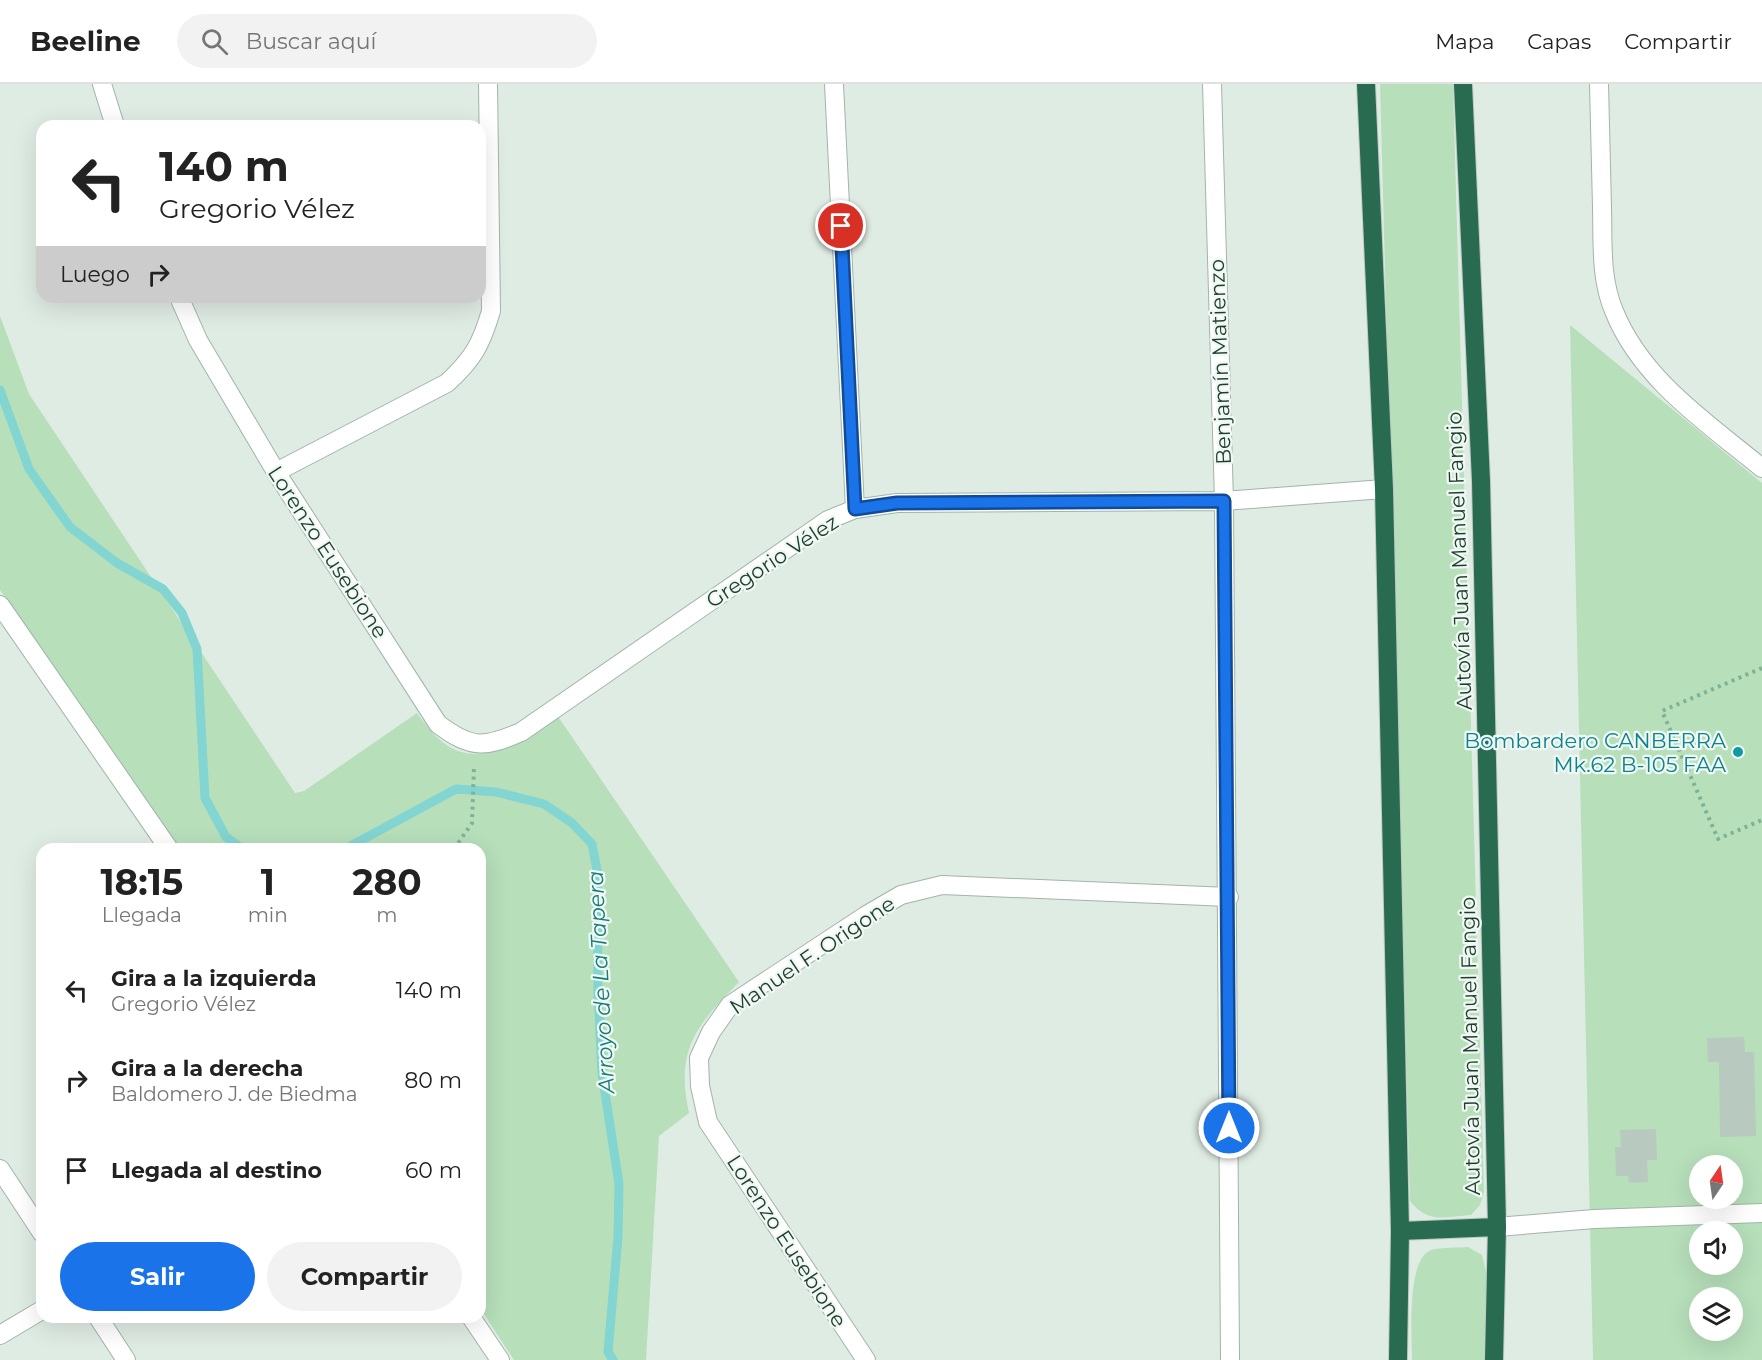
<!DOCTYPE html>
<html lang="es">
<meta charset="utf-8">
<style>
:root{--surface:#fff;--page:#f2f2f2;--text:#222;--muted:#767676;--line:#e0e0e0;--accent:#1a73e8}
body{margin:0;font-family:Montserrat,sans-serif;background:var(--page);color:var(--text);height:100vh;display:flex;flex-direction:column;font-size:22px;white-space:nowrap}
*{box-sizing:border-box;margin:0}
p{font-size:20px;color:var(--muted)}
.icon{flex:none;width:33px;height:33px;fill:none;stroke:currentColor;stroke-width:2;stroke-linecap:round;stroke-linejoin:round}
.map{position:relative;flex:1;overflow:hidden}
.side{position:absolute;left:36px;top:759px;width:450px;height:480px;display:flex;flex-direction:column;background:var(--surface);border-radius:18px;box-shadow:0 6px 24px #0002}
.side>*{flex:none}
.banner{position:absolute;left:36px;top:36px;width:450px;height:183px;border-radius:18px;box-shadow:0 6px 24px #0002;background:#fff;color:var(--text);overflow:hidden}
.needle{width:39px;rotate:13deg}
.buttons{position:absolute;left:1689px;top:1071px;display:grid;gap:12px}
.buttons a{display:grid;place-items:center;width:54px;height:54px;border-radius:50%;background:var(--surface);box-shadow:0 6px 24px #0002;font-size:30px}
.pin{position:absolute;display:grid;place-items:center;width:51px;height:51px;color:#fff;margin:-26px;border:3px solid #fff;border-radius:50%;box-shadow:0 2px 6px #0007}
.me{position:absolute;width:66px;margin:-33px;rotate:0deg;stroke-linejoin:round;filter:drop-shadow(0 0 4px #0008)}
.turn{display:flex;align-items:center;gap:21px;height:126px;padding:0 24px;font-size:27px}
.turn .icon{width:78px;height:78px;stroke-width:2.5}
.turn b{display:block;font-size:42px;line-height:51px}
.then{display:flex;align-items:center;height:57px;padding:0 24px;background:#0003;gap:12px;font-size:22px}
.eta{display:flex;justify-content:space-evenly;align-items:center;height:102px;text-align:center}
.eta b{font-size:36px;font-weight:700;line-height:42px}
.cta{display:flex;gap:12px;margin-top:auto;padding:12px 24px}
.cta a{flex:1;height:69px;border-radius:36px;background:var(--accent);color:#fff;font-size:24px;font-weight:700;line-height:69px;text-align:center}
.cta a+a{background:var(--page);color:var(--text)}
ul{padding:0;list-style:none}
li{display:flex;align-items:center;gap:18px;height:90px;padding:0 24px}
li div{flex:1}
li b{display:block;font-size:22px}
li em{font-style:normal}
header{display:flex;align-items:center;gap:36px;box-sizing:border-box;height:84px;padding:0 30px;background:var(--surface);border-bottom:2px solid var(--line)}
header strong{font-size:28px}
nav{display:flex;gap:33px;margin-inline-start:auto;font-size:21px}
.search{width:420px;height:54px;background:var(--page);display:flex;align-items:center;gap:15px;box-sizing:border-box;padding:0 21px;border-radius:33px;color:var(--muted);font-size:22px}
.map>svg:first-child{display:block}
.green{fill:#b7dfba;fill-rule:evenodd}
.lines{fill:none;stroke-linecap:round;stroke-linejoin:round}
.stream{stroke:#83d5d2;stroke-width:9}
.building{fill:#b8cabf}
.lane-casing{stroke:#a2b4aa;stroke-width:20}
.street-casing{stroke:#a2b4aa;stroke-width:20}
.highway-casing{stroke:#c0c9c5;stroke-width:20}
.path{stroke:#7eb297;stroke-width:4;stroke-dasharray:3 4.5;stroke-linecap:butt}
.lane{stroke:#fff;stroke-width:18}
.street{stroke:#fff;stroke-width:18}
.highway{stroke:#296b51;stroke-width:18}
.route-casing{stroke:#114b97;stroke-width:15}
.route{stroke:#1a73e8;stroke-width:10}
.culture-dot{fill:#0f9aa8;stroke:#f0f8f3;stroke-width:2}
.labels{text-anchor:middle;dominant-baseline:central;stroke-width:4.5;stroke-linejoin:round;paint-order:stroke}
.street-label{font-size:21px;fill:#1f3d2f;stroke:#f0f8f3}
.culture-label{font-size:21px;fill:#0d838f;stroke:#f0f8f3;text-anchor:end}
.water-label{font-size:22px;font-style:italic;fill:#157d7a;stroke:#f0f8f3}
</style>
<header>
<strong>Beeline</strong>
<div class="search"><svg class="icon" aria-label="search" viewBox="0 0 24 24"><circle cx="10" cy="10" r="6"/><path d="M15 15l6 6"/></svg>Buscar aquí</div>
<nav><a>Mapa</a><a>Capas</a><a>Compartir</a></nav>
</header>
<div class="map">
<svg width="1762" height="1276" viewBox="0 0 1762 1276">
<rect width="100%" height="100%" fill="#dfece4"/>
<path class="green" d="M 1380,0 L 1453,0 L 1484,1108 L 1480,1121 L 1471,1131 C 1444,1133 1428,1140 1410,1117 Z
M 0,232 L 29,310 L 295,709 L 304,707 L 417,629 C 424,638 431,648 439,655 C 479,692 520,650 555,628 L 739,898 C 696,942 675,965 689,1029 L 659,1052 L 646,1276 L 514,1276 L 480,1224 L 480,765 L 178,765 L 0,506 Z
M 1570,241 L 1762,399 L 1762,1276 L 1593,1276 ZM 1700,1082 L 1732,1082 L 1732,1114 L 1700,1114 ZM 1700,1148 L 1732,1148 L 1732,1180 L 1700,1180 ZM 1700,1214 L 1732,1214 L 1732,1246 L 1700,1246 Z
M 1468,1163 L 1482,1171 L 1487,1192 L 1484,1276 L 1412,1276 C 1412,1253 1406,1175 1431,1166 C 1442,1163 1457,1164 1468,1163 Z"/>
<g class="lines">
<path class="stream" d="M 0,306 L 29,385 L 70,443 L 117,479 L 163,505 L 182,529 L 197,565 L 205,714 L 226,753 L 243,765
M 345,765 L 456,705 L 496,708 L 544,720 L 572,739 L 592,760 L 597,786 L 598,909 L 602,989 L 619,1100 L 618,1153 L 608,1268 L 613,1276"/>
</g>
<path class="building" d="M 1744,953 L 1745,968 L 1754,968 L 1756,1052 L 1720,1053 L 1719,978 L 1708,978 L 1707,954 Z
M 1656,1045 L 1657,1076 L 1647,1076 L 1648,1098 L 1629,1099 L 1628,1092 L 1616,1092 L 1615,1063 L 1621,1063 L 1620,1046 Z"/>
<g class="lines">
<defs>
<path id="lane" d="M 1599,0 C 1600,41 1601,82 1602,123 C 1603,158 1600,194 1614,227 C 1641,295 1707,339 1762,384
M 1497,1143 L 1594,1135 L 1762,1129"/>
<path id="street" d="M 102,0 L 115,42
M 834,0 L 855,425
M 1212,0 L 1224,417 L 1230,1276
M 179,213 L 198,256 L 276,388 L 438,640 C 471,665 484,664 521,648 L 828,436 L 855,425 L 897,419 L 1224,417 L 1384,405
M 276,388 L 447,299 C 473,275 481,261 491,227 L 488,0
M 0,521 L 169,765
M 0,1085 L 42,1149
M 98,1233 L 126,1276
M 471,1233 L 500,1276
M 0,1251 L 42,1226
M 866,1276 L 708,1038 L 700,1002 L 699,974 L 711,948 L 730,921 L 865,832 L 901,811 L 942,801 L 1229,813"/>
<path id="highway" d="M 1366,0 L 1384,405 L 1400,1147 L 1398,1276
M 1463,0 L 1481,397 L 1497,1143 L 1494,1276
M 1400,1147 L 1497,1143"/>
</defs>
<use href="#lane" class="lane-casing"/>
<use href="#street" class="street-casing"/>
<use href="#highway" class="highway-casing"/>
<path class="path" d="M 1762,584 L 1662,627 L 1718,755 L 1762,736
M 454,765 L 472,739 L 474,683"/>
<use href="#lane" class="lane"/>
<use href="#street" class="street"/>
<use href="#highway" class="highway"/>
</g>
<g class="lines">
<defs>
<path id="route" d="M 841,142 L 855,425 L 897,419 L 1224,417 L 1229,1044"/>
</defs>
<use href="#route" class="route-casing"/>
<use href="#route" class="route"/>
</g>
<circle class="culture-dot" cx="1738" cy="668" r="6"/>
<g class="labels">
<g class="street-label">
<text transform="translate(1220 278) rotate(-92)">Benjamín Matienzo</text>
<text transform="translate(328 468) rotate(57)">Lorenzo Eusebione</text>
<text transform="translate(772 477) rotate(-33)">Gregorio Vélez</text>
<text transform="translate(1459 477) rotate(-92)">Autovía Juan Manuel Fangio</text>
<text transform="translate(812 871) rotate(-34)">Manuel F. Origone</text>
<text transform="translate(1470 962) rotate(-91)">Autovía Juan Manuel Fangio</text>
<text transform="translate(787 1157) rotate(57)">Lorenzo Eusebione</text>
</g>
<g class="culture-label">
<text x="1726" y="656">Bombardero CANBERRA<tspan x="1726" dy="24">Mk.62 B-105 FAA</tspan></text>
</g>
<g class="water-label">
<text transform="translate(601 898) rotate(-93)">Arroyo de La Tapera</text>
</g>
</g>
</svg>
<div class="buttons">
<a><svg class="needle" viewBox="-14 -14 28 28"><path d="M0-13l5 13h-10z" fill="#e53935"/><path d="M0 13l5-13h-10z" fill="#767676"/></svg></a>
<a><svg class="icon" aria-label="sound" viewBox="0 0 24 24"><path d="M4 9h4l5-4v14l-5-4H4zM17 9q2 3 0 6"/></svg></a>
<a><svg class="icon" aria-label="layers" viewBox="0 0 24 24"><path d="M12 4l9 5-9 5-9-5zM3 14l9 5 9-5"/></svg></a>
</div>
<div class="pin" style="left:841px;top:142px;background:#d93025"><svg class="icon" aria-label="arrive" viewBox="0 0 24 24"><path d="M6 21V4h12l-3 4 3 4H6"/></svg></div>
<svg class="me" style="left:1229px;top:1044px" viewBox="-20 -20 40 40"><circle r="17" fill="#1a73e8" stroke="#fff" stroke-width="3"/><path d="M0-11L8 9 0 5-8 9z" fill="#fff"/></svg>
<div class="banner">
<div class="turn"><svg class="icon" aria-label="left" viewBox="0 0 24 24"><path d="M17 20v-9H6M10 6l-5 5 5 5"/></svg><div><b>140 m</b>Gregorio Vélez</div></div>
<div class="then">Luego<svg class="icon" aria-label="right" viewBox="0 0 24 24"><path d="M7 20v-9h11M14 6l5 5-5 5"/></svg></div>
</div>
<section class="side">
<div class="eta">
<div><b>18:15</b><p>Llegada</p></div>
<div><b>1</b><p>min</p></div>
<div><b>280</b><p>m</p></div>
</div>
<ul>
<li><svg class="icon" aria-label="left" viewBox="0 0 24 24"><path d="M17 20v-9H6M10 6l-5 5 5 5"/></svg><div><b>Gira a la izquierda</b><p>Gregorio Vélez</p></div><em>140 m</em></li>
<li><svg class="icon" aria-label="right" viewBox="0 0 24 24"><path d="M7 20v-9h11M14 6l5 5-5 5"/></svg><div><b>Gira a la derecha</b><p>Baldomero J. de Biedma</p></div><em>80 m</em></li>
<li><svg class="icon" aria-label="arrive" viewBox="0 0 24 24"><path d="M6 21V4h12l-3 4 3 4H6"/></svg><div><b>Llegada al destino</b></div><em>60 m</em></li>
</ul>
<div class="cta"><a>Salir</a><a>Compartir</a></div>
</section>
</div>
